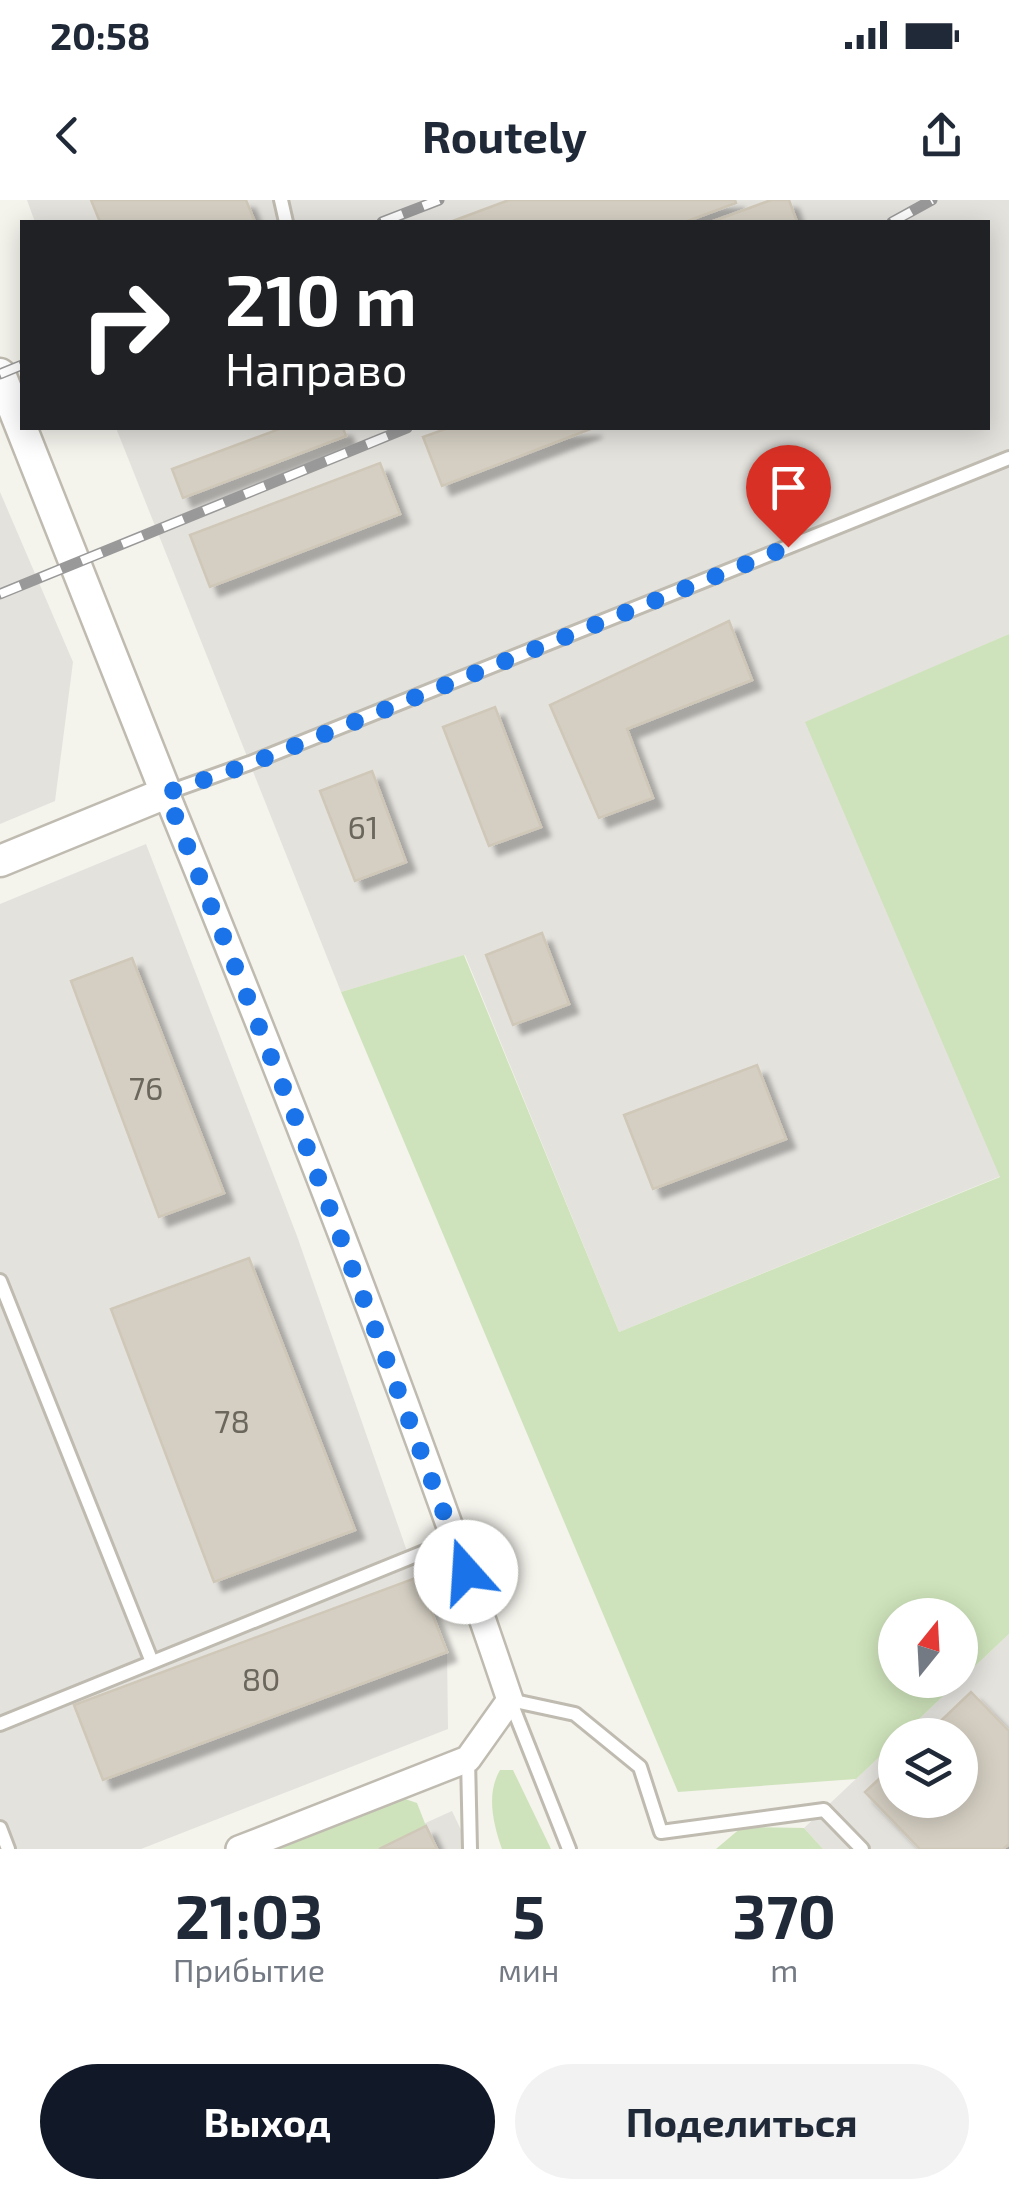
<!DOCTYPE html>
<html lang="ru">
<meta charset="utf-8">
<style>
:root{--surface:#fff;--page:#f2f2f3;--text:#1f2937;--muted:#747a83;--accent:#111827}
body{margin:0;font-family:"Exo 2",sans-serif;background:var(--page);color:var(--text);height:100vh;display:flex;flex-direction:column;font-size:38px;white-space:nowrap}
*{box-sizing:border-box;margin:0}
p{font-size:32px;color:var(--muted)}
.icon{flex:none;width:55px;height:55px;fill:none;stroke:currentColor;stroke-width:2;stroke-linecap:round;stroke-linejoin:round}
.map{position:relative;height:1649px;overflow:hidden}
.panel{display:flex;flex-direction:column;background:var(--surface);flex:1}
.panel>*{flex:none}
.hud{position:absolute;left:20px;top:20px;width:970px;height:210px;border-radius:0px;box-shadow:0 5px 25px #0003;background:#202124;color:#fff;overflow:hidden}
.needle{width:65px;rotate:18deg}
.controls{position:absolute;left:878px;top:1398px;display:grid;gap:20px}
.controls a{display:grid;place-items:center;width:100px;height:100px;border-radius:50%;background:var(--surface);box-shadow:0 5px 25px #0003;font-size:50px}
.pin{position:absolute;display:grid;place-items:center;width:85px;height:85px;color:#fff;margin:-102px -42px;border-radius:50% 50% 50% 0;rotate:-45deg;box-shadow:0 0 10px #0007}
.pin .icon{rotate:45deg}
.me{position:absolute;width:110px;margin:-55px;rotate:341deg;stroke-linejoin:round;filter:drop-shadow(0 0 8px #0008)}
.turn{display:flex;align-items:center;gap:35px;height:210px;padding:0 40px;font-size:45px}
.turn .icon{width:130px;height:130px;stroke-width:2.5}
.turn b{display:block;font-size:70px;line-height:85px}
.eta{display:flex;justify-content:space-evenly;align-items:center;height:170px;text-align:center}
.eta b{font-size:60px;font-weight:700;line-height:70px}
.primary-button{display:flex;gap:20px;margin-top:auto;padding:20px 40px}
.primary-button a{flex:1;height:115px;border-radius:60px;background:var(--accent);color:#fff;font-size:40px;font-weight:700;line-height:115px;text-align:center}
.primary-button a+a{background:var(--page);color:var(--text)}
.status{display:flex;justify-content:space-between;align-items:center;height:70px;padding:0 50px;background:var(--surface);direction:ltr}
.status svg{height:28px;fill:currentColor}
header{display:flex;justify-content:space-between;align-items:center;height:130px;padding:0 40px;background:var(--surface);font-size:45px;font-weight:700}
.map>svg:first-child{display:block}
.industrial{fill:#e4e2dd}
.green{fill:#cee3bb;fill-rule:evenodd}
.building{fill:#d5cfc3;stroke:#cfc7b7;stroke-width:2.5;filter:url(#shadow)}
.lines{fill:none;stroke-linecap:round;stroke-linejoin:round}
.service-casing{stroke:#bfbbb0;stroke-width:18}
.minor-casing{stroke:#bfbbb0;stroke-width:30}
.tertiary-casing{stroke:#bfbbb0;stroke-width:35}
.service{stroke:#fff;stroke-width:12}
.minor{stroke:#fff;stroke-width:25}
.tertiary{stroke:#fff;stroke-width:30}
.rail-casing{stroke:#999;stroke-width:11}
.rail{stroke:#fff;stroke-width:8;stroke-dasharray:22;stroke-linecap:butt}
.route{stroke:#1a73e8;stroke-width:18;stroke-dasharray:0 32.4}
.labels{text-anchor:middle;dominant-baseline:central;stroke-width:8;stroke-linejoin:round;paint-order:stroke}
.number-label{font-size:32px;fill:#6b675d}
</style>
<div class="status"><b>20:58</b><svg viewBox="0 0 49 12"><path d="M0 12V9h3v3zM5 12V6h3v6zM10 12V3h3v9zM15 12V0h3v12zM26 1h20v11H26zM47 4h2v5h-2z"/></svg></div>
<header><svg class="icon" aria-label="back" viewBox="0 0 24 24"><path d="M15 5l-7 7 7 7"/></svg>Routely<svg class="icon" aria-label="share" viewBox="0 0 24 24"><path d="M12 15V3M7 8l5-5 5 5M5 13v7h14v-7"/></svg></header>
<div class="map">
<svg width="1009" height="1649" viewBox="0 0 1009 1649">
<defs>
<filter id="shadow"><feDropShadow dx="9" dy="9" stdDeviation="2.5" flood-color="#0004"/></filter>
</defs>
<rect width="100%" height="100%" fill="#f4f3ec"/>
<path class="industrial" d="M 27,0 L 1009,0 L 1009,434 L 806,523 L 1001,976 L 619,1132 L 465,755 L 341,792 L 116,228 L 988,228 L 988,22 L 35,22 Z
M 0,292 L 73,462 L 55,601 L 0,624 Z
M 146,644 L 297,1036 L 409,1357 L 447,1452 L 448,1529 L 141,1649 L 0,1649 L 0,704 Z
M 1009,1434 L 1009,1649 L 823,1649 L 804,1628 L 895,1542 L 895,1600 L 960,1600 L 960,1535 L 902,1535 Z
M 452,1611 L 470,1649 L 368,1649 Z"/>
<path class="green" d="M 1009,434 L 1009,1434 L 902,1535 L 895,1535 L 895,1542 L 856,1579 L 678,1592 L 341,792 L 464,755 L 619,1132 L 1000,977 L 805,522 ZM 960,1415 L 960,1480 L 895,1480 L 895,1415 Z
M 500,1570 L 513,1570 L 551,1649 L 502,1649 C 493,1623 486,1594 500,1570 Z
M 399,1597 L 417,1603 L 426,1626 L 379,1649 L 272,1649 Z
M 742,1627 L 804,1628 L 823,1649 L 716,1649 Z"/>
<path class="building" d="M 91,0 L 246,0 L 255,22 L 100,22 Z
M 509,0 L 735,0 L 736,3 L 685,22 L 450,22 Z
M 771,0 L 789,0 L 797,22 L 711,22 Z
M 282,228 L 343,228 L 346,236 L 183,298 L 172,269 Z
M 448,228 L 593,228 L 442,286 L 423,237 Z
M 380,263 L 400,314 L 210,387 L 190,335 Z
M 729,421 L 752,480 L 627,529 L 653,598 L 599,618 L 550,505 Z
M 495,507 L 541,627 L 489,646 L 443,527 Z
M 372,571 L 406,662 L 355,681 L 320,591 Z
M 542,733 L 569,804 L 513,825 L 486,755 Z
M 132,758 L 224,993 L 159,1017 L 71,781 Z
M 757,865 L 786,939 L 653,989 L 624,915 Z
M 249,1058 L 355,1330 L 214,1382 L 111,1109 Z
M 418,1377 L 447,1452 L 103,1580 L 74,1505 Z
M 971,1492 L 1009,1531 L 1009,1644 L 1003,1649 L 920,1649 L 865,1592 L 895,1564 L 895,1600 L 960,1600 L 960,1535 L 926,1535 Z
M 426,1626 L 437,1649 L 379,1649 Z"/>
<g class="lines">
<defs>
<path id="service" d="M 281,0 L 286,22
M 166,593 L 250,563 L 1009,258
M 0,1081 L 152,1462
M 0,1524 L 456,1339
M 468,1559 L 470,1649
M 0,1628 L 8,1649
M 569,1649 L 510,1500 L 575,1514 L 640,1567 L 661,1632 L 824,1610 L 862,1649"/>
<path id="minor" d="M 166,593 C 288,892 407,1194 510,1500 L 468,1559 L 239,1649"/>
<path id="tertiary" d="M 0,174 L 166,593 L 0,661"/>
</defs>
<use href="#service" class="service-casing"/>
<use href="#minor" class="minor-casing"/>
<use href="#tertiary" class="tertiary-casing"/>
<use href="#service" class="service"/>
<use href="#minor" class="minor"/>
<use href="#tertiary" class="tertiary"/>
<defs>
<path id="rail" d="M 382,22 L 439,0
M 892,22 L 932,0
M 0,174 L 22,165
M 0,394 L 407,228"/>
</defs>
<use href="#rail" class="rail-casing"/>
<use href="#rail" class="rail"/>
</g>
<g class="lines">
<path class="route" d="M 466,1372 L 304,940 L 166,593 L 250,564 L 788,347"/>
</g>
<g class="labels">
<g class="number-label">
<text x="363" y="626">61</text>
<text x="146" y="887">76</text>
<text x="232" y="1220">78</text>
<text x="261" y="1478">80</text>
</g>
</g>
</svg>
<div class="controls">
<a><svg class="needle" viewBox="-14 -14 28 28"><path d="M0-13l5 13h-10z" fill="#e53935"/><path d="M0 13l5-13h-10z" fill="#747a83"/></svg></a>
<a><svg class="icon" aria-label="layers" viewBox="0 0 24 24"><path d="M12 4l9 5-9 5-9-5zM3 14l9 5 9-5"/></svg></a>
</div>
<div class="pin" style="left:788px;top:347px;background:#d93025"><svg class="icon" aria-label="arrive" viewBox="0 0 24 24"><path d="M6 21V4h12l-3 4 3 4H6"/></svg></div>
<svg class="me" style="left:466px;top:1372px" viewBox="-20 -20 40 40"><circle r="19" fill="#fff"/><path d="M0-13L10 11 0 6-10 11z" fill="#1a73e8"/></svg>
<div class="hud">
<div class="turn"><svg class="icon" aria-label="right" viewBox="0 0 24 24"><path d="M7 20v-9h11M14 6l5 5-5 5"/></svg><div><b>210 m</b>Направо</div></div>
</div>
</div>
<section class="panel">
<div class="eta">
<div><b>21:03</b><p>Прибытие</p></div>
<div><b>5</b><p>мин</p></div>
<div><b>370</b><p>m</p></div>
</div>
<div class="primary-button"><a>Выход</a><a>Поделиться</a></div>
</section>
